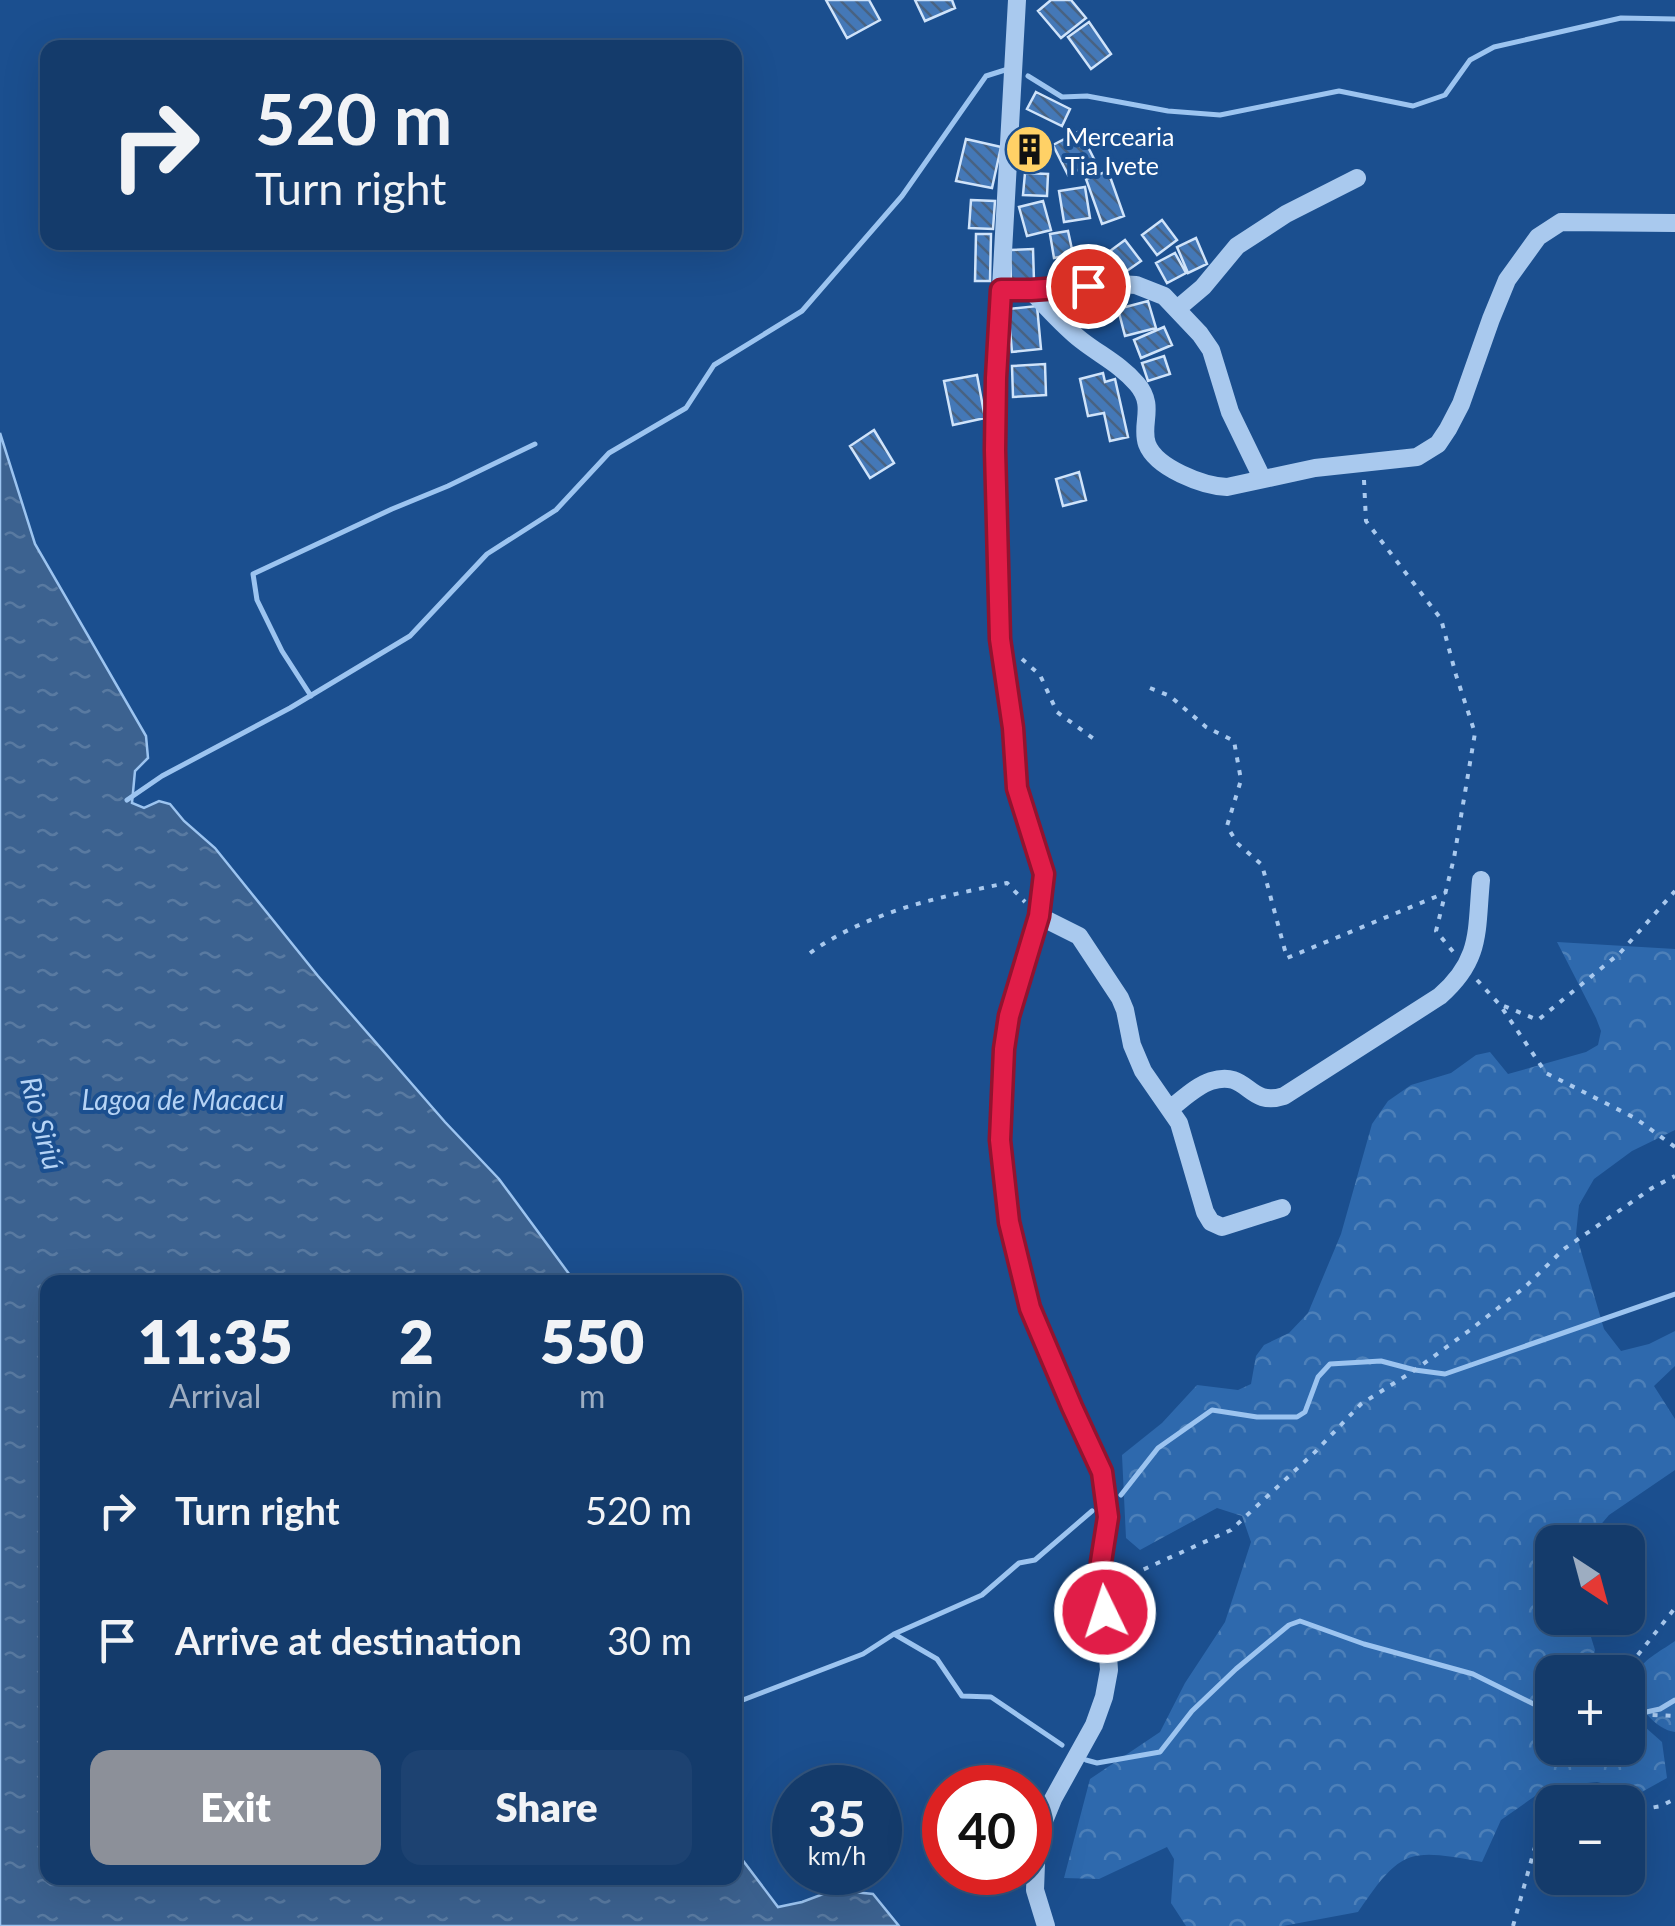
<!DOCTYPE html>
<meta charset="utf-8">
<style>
:root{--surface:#143b6b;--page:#1d4271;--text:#f1f3f6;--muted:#9dadc1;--line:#33557e;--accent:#8c9099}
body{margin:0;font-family:Lato,sans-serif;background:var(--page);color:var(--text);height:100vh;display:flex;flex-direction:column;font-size:38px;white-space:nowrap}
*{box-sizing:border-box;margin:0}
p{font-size:32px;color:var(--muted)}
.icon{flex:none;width:55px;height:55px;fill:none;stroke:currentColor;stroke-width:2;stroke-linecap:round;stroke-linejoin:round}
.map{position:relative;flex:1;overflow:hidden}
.details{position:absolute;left:40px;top:1275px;width:702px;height:610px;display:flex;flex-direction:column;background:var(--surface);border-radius:20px;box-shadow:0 10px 40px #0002,0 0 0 2px var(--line)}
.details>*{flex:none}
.guide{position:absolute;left:40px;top:40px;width:702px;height:210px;border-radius:20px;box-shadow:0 10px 40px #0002,0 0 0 2px var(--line);background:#143b6b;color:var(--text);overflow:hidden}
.needle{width:65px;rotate:144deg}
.buttons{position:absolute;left:1535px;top:1525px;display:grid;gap:20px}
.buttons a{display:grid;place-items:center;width:110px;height:110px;border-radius:20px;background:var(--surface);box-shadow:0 10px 40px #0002,0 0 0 2px var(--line);font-size:50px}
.speed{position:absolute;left:772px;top:1765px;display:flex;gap:20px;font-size:50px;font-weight:700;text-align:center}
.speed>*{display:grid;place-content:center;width:130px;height:130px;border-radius:50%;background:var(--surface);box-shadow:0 10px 40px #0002,0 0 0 2px var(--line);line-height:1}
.speed small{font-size:25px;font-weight:400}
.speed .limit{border:15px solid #d22;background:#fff;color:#111}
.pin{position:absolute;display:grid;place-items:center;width:85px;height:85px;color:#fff;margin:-42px;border:5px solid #fff;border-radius:50%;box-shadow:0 2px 10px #0007}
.me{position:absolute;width:110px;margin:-55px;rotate:356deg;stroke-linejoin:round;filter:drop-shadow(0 0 8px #0008)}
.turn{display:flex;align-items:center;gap:35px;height:210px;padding:0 50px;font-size:45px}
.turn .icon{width:130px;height:130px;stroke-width:2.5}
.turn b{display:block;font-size:70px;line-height:85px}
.eta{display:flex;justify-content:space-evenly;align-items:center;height:170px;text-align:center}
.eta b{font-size:60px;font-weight:800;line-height:70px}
.button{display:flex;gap:20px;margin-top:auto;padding:20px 50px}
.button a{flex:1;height:115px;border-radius:20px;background:var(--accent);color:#fff;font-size:40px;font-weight:800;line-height:115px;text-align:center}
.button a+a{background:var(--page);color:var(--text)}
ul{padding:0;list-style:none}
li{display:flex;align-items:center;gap:30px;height:130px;padding:0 50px}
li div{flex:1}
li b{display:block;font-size:38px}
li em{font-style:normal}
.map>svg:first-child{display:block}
.forest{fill:url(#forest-crowns)}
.water{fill:url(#water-ripples);stroke:#9cc4f0;stroke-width:2.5}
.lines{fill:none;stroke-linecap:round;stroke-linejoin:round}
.stream{stroke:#9cc4f0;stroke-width:5}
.building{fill:url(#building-back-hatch);stroke:#cfe3fa;stroke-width:2.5}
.path{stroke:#a9c9ee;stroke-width:4;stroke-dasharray:5 8;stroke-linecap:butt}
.minor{stroke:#a9c9ee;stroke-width:18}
.route-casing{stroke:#92132f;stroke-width:25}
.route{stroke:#e11d48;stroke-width:18}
.labels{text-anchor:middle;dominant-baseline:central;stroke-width:8;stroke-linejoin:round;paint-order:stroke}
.poi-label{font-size:25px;fill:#fff;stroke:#1b4f8f;text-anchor:start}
.water-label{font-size:28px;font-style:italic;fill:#b5d3f5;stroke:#1b4f8f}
</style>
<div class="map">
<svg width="1675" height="1926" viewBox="0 0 1675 1926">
<defs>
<pattern id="forest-crowns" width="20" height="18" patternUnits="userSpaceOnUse" patternTransform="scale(2.5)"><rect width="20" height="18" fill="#2e69ad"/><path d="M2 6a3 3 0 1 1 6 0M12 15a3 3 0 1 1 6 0" fill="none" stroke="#4d80b9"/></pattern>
<pattern id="water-ripples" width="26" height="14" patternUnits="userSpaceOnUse" patternTransform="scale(2.5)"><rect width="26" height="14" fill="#3c6290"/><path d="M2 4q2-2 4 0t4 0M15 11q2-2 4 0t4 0" fill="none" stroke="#597aa1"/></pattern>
<pattern id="building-back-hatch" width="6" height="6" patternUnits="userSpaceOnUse" patternTransform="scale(2.5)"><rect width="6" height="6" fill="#4478b7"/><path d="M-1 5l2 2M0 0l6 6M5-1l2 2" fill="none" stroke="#486282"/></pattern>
</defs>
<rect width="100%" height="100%" fill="#1b4f8f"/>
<path class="forest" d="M 1557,942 L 1675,949 L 1675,1130 L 1632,1151 L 1594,1179 L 1579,1205 L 1576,1234 L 1604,1329 L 1621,1351 L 1649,1344 L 1675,1331 L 1675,1366 L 1654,1386 L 1675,1419 L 1675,1470 L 1609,1515 L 1586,1542 L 1552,1542 L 1552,1618 L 1585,1618 L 1595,1650 L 1590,1672 L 1552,1672 L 1552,1748 L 1628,1748 L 1628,1712 L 1662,1742 L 1667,1778 L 1640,1793 L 1597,1782 L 1548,1787 L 1501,1820 L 1482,1862 C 1408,1848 1401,1849 1358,1912 L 1283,1926 L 1186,1926 L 1171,1903 L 1174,1859 L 1167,1847 L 1099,1879 L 1064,1878 L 1090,1779 L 1160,1732 L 1185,1683 L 1225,1622 L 1251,1542 L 1242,1516 L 1217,1508 L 1140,1550 L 1126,1538 L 1122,1455 L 1162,1423 L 1197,1385 L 1238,1390 L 1251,1384 L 1256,1356 L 1264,1345 L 1289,1333 L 1308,1313 L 1341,1234 L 1372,1124 L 1388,1101 L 1411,1085 L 1451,1073 L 1476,1055 L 1490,1052 L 1508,1074 L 1586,1052 L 1598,1045 L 1601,1031 L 1596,1018 Z
M 1675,1641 L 1675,1732 C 1652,1729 1626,1695 1638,1671 C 1644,1659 1664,1649 1675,1641 Z"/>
<path class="water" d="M 0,433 L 35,544 L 146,736 L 148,758 L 135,771 L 132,803 L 144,808 L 159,801 L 170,804 L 184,821 L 215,848 L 318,976 L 445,1122 L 499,1179 L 575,1282 L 48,1282 L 48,1878 L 735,1878 L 735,1850 L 778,1907 L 802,1902 L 834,1890 L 873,1894 L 899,1926 L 0,1926 Z"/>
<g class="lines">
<path class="stream" d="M 1028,76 L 1062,97 L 1087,96 L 1168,111 L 1220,115 L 1339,91 L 1413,106 L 1445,95 L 1470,60 L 1494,47 L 1621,18 L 1675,19
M 311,696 L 282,651 L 257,600 L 253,574 L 392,509 L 448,486 L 535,444
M 127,800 L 162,776 L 290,708 L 410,636 L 487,554 L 556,510 L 609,453 L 686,408 L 714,365 L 802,311 L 902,196 L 986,76 L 1005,70
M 1121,1495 L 1158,1448 L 1212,1410 L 1257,1417 L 1297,1417 L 1305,1412 L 1318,1377 L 1330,1364 L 1381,1361 L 1415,1370 L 1445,1374 L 1675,1294
M 894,1634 L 937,1659 L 962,1696 L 991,1697 L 1062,1745
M 735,1703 L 863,1654 L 894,1634 L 982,1595 L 1019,1563 L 1035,1560 L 1092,1511
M 1628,1716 L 1660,1709 L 1675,1700
M 1086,1760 L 1097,1763 L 1160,1752 L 1192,1711 L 1236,1669 L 1289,1625 L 1300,1621 L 1364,1644 L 1473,1674 L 1552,1713"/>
</g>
<path class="building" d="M 826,0 L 869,0 L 880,20 L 847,38 Z
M 915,0 L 952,0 L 955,8 L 925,21 Z
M 1051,0 L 1071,0 L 1086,18 L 1061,38 L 1038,11 Z
M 1089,22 L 1111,54 L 1091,69 L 1068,37 Z
M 1036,92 L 1070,109 L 1062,126 L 1027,109 Z
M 1080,131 L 1095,161 L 1068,175 L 1053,145 Z
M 1025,132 L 1040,134 L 1036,167 L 1021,165 Z
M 966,139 L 1001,147 L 992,188 L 956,181 Z
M 1108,171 L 1124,216 L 1102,224 L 1086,179 Z
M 1025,173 L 1048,174 L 1047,196 L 1023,195 Z
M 1085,187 L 1090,218 L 1064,222 L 1059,191 Z
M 971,200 L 995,201 L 993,229 L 969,228 Z
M 1043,201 L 1051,230 L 1027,236 L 1019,207 Z
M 1162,220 L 1177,240 L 1157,255 L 1142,235 Z
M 1068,231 L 1073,254 L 1054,258 L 1050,234 Z
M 976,234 L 991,234 L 990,281 L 975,281 Z
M 1196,238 L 1207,264 L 1188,273 L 1177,247 Z
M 1125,240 L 1141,261 L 1121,275 L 1106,254 Z
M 1033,249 L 1034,281 L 1011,282 L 1010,250 Z
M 1175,253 L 1186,273 L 1167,283 L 1156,263 Z
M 1148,301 L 1156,328 L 1125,336 L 1118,309 Z
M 1037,306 L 1041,349 L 1012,352 L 1008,309 Z
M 1164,327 L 1172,345 L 1141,358 L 1134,340 Z
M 1164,356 L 1170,374 L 1148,381 L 1142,363 Z
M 1045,364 L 1046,395 L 1013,397 L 1012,366 Z
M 1103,373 L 1105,382 L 1115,379 L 1128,437 L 1110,441 L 1104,413 L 1088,416 L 1080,379 Z
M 977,375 L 985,418 L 953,425 L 944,381 Z
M 874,430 L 894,463 L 870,478 L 850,446 Z
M 1079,472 L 1086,500 L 1063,506 L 1056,479 Z"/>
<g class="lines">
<path class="path" d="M 1364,480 L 1366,521 L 1441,619 L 1456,675 L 1475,733 L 1454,858 L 1436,931 L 1455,954
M 1022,659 L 1040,675 L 1057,712 L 1094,739
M 1150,688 L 1170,696 L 1206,727 L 1234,741 L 1241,780 L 1227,826 L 1237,843 L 1262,865 L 1287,958 L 1445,893
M 810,953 C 867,912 939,897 1007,883 L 1025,902
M 1477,980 L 1500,1005 L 1546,1073 L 1635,1118 L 1675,1147
M 1504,1006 L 1538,1020 L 1620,953 L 1675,891
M 1120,1580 L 1231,1530 L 1315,1452 L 1361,1404 L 1415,1370 L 1470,1330 L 1525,1287 L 1564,1249 L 1652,1188 L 1675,1176
M 1628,1679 L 1637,1656 L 1675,1608
M 1628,1710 L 1633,1714 L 1675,1716
M 1628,1812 L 1661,1806 L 1675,1799
M 1513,1926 L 1537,1840 L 1552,1810"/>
<path class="minor" d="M 1017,0 L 996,378 L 995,450 L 1000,639 L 1013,728 L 1017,787 L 1044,874 L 1039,916 L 1009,1016 L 1004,1049 L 1000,1140 L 1009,1222 L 1030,1308 L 1071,1407 L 1102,1472 L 1108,1517 L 1101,1562 L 1109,1670 L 1104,1697 L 1094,1725 L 1053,1799 L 1037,1838 L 1035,1890 L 1046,1926
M 1001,290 L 1031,291 C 1047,307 1063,326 1081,340 C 1100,355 1121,365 1137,384 C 1156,406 1140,424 1147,444 C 1156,468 1203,486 1227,487 L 1315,468 L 1417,457 L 1438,444 L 1448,429 L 1461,404 L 1491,319 L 1507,280 L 1538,237 L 1561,222 L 1675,223
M 1031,291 L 1117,284 L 1136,285 L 1164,296 L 1200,334 L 1211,350 L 1230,412 L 1262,478
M 1177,309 L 1203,287 L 1237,246 L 1286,214 L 1357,178
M 1039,916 L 1079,936 L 1120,998 L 1125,1010 L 1132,1045 L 1143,1071 L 1179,1123 L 1205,1212 L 1211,1222 L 1222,1227 L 1282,1208
M 1171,1108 C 1183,1099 1196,1086 1211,1081 C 1249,1069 1247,1108 1284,1096 L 1440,996 C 1482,959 1476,931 1481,880"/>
</g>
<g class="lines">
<defs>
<path id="route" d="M 1088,286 L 1031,290 L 1001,290 L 996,378 L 995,450 L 1000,639 L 1013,728 L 1017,788 L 1044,874 L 1039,916 L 1009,1016 L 1004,1049 L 1000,1140 L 1009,1222 L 1030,1308 L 1072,1407 L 1102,1472 L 1108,1517 L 1101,1562 L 1105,1612"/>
</defs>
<use href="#route" class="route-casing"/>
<use href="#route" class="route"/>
</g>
<defs>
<symbol id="building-disc" viewBox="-11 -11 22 22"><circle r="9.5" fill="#ffd166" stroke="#1b4f8f"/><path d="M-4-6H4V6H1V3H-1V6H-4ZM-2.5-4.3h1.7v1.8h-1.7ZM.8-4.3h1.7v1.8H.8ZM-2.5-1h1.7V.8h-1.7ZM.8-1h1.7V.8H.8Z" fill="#111"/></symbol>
</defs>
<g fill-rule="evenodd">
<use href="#building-disc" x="1002" y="122" width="55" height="55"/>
</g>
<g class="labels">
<g class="poi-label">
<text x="1065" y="136">Mercearia<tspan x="1065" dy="29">Tia Ivete</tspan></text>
</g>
<g class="water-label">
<text x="183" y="1099">Lagoa de Macacu</text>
<text transform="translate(43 1123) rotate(75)">Rio Siriú</text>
</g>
</g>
</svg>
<div class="buttons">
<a><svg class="needle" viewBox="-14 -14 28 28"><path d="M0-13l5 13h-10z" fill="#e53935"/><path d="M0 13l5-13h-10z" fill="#9dadc1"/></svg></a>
<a>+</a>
<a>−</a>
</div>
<div class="speed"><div>35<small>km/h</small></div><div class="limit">40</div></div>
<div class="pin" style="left:1088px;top:286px;background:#d93025"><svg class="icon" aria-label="arrive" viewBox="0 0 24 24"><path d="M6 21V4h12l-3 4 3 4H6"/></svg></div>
<svg class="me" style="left:1105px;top:1612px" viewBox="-20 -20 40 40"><circle r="17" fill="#e11d48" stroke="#fff" stroke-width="3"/><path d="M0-11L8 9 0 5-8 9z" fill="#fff"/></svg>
<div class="guide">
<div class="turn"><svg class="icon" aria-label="right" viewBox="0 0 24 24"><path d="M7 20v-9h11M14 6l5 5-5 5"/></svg><div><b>520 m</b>Turn right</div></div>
</div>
<section class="details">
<div class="eta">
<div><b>11:35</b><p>Arrival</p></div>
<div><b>2</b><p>min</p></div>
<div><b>550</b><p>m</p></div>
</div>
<ul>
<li><svg class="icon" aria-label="right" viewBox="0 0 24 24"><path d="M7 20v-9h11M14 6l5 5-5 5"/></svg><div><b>Turn right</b></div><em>520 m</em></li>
<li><svg class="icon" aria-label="arrive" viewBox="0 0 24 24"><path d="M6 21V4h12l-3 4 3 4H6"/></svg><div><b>Arrive at destination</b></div><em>30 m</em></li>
</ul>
<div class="button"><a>Exit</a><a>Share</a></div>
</section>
</div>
